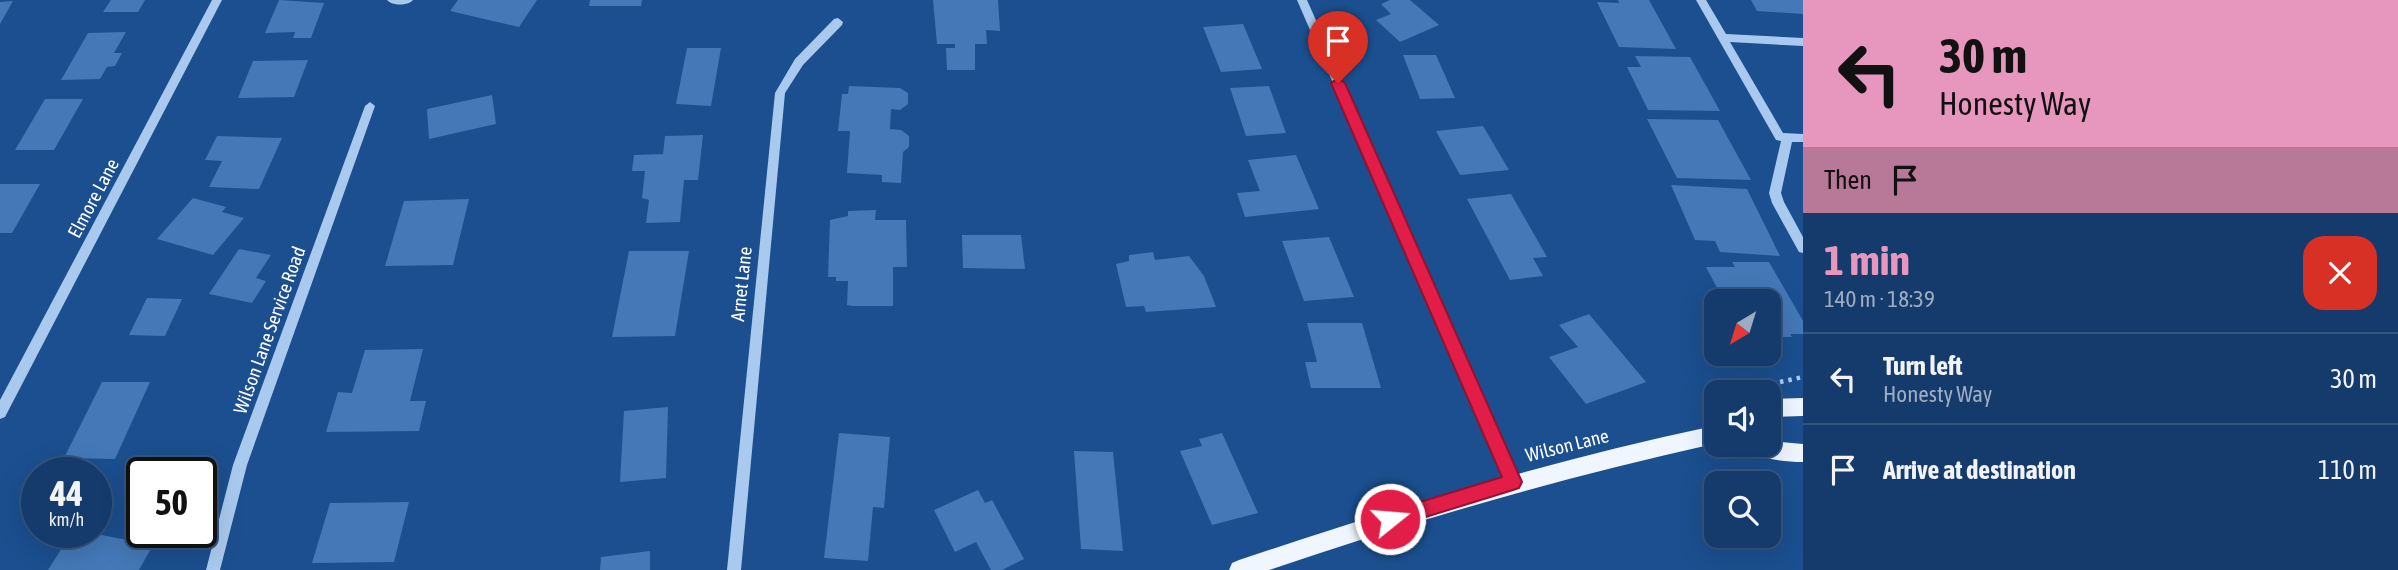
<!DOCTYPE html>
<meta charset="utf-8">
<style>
:root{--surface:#143b6b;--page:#1d4271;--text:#f1f3f6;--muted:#9dadc1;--line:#33557e;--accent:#e797bd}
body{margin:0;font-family:"Asap Condensed",sans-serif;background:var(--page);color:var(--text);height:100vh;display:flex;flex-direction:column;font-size:26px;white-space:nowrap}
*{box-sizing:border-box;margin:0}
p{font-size:23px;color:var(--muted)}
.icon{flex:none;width:38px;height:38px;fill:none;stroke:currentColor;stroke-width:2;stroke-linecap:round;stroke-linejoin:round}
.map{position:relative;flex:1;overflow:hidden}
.sheet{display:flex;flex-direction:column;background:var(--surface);width:595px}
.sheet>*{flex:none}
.top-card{background:#e797bd;color:#111;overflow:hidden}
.needle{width:46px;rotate:218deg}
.buttons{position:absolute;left:1704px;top:289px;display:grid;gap:14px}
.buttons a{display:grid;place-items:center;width:77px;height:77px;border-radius:14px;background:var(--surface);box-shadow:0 7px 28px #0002,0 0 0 2px var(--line);font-size:35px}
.speed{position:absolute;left:21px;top:457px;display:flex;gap:14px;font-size:35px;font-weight:700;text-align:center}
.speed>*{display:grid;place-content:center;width:91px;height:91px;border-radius:50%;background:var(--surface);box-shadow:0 7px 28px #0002,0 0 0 2px var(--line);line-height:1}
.speed small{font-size:18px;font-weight:400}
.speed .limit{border:4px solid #111;border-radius:10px;background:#fff;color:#111}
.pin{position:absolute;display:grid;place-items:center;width:60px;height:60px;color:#fff;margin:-72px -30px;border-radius:50% 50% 50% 0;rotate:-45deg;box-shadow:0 0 7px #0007}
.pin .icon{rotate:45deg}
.me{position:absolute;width:77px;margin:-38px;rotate:73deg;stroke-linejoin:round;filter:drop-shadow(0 0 5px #0008)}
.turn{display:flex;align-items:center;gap:24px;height:147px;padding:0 21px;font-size:32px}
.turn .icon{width:91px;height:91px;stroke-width:2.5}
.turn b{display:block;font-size:49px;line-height:60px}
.then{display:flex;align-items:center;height:66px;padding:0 21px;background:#0003;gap:14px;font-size:26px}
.round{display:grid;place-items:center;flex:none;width:74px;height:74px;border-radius:21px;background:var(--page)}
.overview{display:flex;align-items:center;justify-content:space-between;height:119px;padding:0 21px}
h1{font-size:42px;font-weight:700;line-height:52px;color:var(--accent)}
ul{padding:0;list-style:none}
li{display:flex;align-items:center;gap:21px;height:91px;padding:0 21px;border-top:2px solid var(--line)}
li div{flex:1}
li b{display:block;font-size:26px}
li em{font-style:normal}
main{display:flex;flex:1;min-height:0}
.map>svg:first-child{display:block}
.building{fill:#4478b7}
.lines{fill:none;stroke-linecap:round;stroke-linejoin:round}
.path{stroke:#a9c9ee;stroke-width:4.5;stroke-dasharray:3.5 5;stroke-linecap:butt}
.minor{fill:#a9c9ee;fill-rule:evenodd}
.major{fill:#f0f6ff;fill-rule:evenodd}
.route{fill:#e11d48;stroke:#92132f;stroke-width:2}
.labels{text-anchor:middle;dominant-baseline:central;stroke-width:5;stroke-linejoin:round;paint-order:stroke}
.street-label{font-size:19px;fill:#fff;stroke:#1b4f8f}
</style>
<main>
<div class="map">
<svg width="1803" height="570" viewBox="0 0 1803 570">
<rect width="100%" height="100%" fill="#1b4f8f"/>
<path class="building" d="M 111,0 L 145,0 L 138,12 L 103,12 Z
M 279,0 L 324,3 L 311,38 L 293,38 L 295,32 L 265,33 Z
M 458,0 L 537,0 L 519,27 L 450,11 Z
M 590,0 L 642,0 L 641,6 L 589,6 Z
M 933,0 L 998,0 L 1000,31 L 986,30 L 987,44 L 975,44 L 975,70 L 947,70 L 946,48 L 955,48 L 955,44 L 937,44 Z
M 1390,0 L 1410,0 L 1439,25 L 1400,42 L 1376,20 L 1391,14 L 1381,4 Z
M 1618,0 L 1649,0 L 1676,49 L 1619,47 L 1597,2 L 1619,3 Z
M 1751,0 L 1803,0 L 1803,14 L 1757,11 Z
M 13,1 L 0,24 L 0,2 Z
M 1243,24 L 1262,69 L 1221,72 L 1203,27 Z
M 126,32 L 114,53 L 122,53 L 115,66 L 107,67 L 100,79 L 61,80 L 88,33 Z
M 687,48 L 721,48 L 711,106 L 676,104 Z
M 1403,55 L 1436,55 L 1455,98 L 1420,99 Z
M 1635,56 L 1690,57 L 1720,111 L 1648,110 L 1627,67 L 1641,67 Z
M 308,60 L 294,97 L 238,98 L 253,61 Z
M 849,86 L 900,88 L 908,93 L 908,104 L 900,110 L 891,109 L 890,129 L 901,130 L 909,136 L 909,147 L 903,152 L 901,183 L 882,182 L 882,175 L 847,173 L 850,131 L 838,131 L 842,94 L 848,94 Z
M 1269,86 L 1286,133 L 1246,136 L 1230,88 Z
M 492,95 L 496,124 L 429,139 L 427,109 Z
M 45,99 L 83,99 L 54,150 L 15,150 Z
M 1647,119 L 1718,120 L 1751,180 L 1677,178 Z
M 1483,126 L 1509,170 L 1460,175 L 1436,131 Z
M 703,135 L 698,180 L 684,180 L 680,222 L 646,223 L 649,200 L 642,198 L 645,171 L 632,171 L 634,155 L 663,154 L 665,136 Z
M 217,136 L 282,138 L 259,189 L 209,187 L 222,161 L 205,160 Z
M 1296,155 L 1319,209 L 1245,217 L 1237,193 L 1260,191 L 1248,160 Z
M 0,184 L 40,184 L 12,233 L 0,233 Z
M 1671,185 L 1747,189 L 1780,256 L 1720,252 L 1715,241 L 1695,240 Z
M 1511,194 L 1547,257 L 1533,258 L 1543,276 L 1510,280 L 1467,199 Z
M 193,198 L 226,207 L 222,212 L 244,218 L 213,255 L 157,239 Z
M 469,199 L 453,265 L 385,266 L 404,201 Z
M 876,210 L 875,220 L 906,220 L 907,267 L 893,267 L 893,306 L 852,306 L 847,305 L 848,281 L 836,281 L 836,277 L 828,277 L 830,220 L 848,216 L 848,211 Z
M 962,235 L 1021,235 L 1025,269 L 963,268 Z
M 1329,237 L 1354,297 L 1304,301 L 1282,241 Z
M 239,249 L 271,255 L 256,278 L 266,281 L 252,303 L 209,294 Z
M 629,251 L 689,251 L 675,336 L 612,337 Z
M 1153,252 L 1155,260 L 1189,256 L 1204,276 L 1216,307 L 1146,312 L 1144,306 L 1126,307 L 1116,264 L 1129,261 L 1129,255 Z
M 1732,262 L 1769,262 L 1803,321 L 1803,334 L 1790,334 L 1792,337 L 1769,337 L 1769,301 L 1724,301 L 1706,267 L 1735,267 Z
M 147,298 L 182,299 L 165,336 L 129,335 Z
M 1589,314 L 1646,382 L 1586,404 L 1549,357 L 1578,347 L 1559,325 Z
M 1307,323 L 1362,323 L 1381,388 L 1311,388 L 1305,362 L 1317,362 Z
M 423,349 L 410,401 L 426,401 L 419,431 L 326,432 L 338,392 L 352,393 L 365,350 Z
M 102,382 L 150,382 L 115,459 L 64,458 Z
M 668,407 L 666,478 L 620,482 L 624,411 Z
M 839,433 L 890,437 L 884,508 L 873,507 L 868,561 L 824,558 Z
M 1222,433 L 1258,513 L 1212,525 L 1180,451 L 1202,446 L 1199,439 Z
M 1074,451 L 1113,452 L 1123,551 L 1081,549 Z
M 978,490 L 985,503 L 992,500 L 1024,559 L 1002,570 L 991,570 L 976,542 L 955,552 L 934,510 Z
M 409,502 L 394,562 L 312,563 L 330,503 Z
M 72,532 L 86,532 L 153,545 L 139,570 L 48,570 Z
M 650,551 L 650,570 L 600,570 L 601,557 Z"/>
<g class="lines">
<path class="path" d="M 1780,382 L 1803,377
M 1744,392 L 1758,388"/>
<path class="minor" d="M 212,0 L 222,0 L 5,417 L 0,419 L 0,400 Z
M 387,0 L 413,0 C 408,6 392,6 387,0 Z
M 1297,0 L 1307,0 L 1520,482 L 1518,487 L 1513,489 L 1508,487 Z
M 1696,0 L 1706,0 L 1726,34 L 1803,38 L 1803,46 L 1730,42 L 1783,133 L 1803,134 L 1803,142 L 1792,142 L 1781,193 L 1784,202 L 1803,237 L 1803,253 L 1799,252 L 1772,203 L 1769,193 L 1781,141 L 1776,140 Z
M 838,18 L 843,22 L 842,25 L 803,65 L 785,93 L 741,570 L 727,570 L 775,93 L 795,59 L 834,19 Z
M 370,102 L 375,106 L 247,465 L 220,570 L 206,570 L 233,465 L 365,106 Z"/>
<path class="major" d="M 1803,398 L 1803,416 L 1769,417 L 1769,399 Z
M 1709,427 L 1717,429 L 1717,444 L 1723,444 L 1717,447 L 1709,445 C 1560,478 1414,521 1269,570 L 1229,570 L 1232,563 L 1239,560 C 1394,508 1549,461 1709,427 Z
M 1769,441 L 1803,444 L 1803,462 C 1781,462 1760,458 1739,450 L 1737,444 L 1769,444 Z"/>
</g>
<path class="route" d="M 1338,78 L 1345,83 L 1522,482 L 1519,488 L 1513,490 L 1390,528 L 1384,525 L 1381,519 L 1384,513 L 1502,477 L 1331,83 Z"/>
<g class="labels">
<g class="street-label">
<text transform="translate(93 198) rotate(-62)">Elmore Lane</text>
<text transform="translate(741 284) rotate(-84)">Arnet Lane</text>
<text transform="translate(269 330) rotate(-70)">Wilson Lane Service Road</text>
<text transform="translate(1567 445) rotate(-14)">Wilson Lane</text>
</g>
</g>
</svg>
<div class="buttons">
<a><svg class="needle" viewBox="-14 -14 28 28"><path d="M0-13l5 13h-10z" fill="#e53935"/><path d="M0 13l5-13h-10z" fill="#9dadc1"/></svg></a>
<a><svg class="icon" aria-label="sound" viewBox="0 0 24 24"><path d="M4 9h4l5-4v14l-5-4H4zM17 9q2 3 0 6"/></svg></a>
<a><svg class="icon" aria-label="search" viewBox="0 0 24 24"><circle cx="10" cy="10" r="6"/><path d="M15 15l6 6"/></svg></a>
</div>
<div class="speed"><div>44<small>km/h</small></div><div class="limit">50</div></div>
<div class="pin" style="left:1338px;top:83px;background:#d93025"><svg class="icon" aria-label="arrive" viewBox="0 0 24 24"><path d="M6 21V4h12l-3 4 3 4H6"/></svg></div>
<svg class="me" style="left:1390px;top:519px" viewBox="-20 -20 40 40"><circle r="17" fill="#e11d48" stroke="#fff" stroke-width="3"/><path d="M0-11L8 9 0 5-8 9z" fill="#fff"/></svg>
</div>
<section class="sheet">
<div class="top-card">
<div class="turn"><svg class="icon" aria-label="left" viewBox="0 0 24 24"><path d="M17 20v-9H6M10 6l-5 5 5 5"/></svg><div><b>30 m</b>Honesty Way</div></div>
<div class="then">Then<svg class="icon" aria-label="arrive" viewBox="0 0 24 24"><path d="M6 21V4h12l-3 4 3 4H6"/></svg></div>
</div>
<div class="overview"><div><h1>1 min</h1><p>140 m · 18:39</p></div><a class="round" style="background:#d93025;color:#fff"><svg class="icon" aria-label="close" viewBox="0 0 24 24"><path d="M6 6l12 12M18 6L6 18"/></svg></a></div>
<ul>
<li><svg class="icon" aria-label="left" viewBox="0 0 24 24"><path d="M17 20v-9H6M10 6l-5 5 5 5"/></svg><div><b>Turn left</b><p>Honesty Way</p></div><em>30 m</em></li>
<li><svg class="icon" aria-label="arrive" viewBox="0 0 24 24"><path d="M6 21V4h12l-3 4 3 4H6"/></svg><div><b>Arrive at destination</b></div><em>110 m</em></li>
</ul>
</section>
</main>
